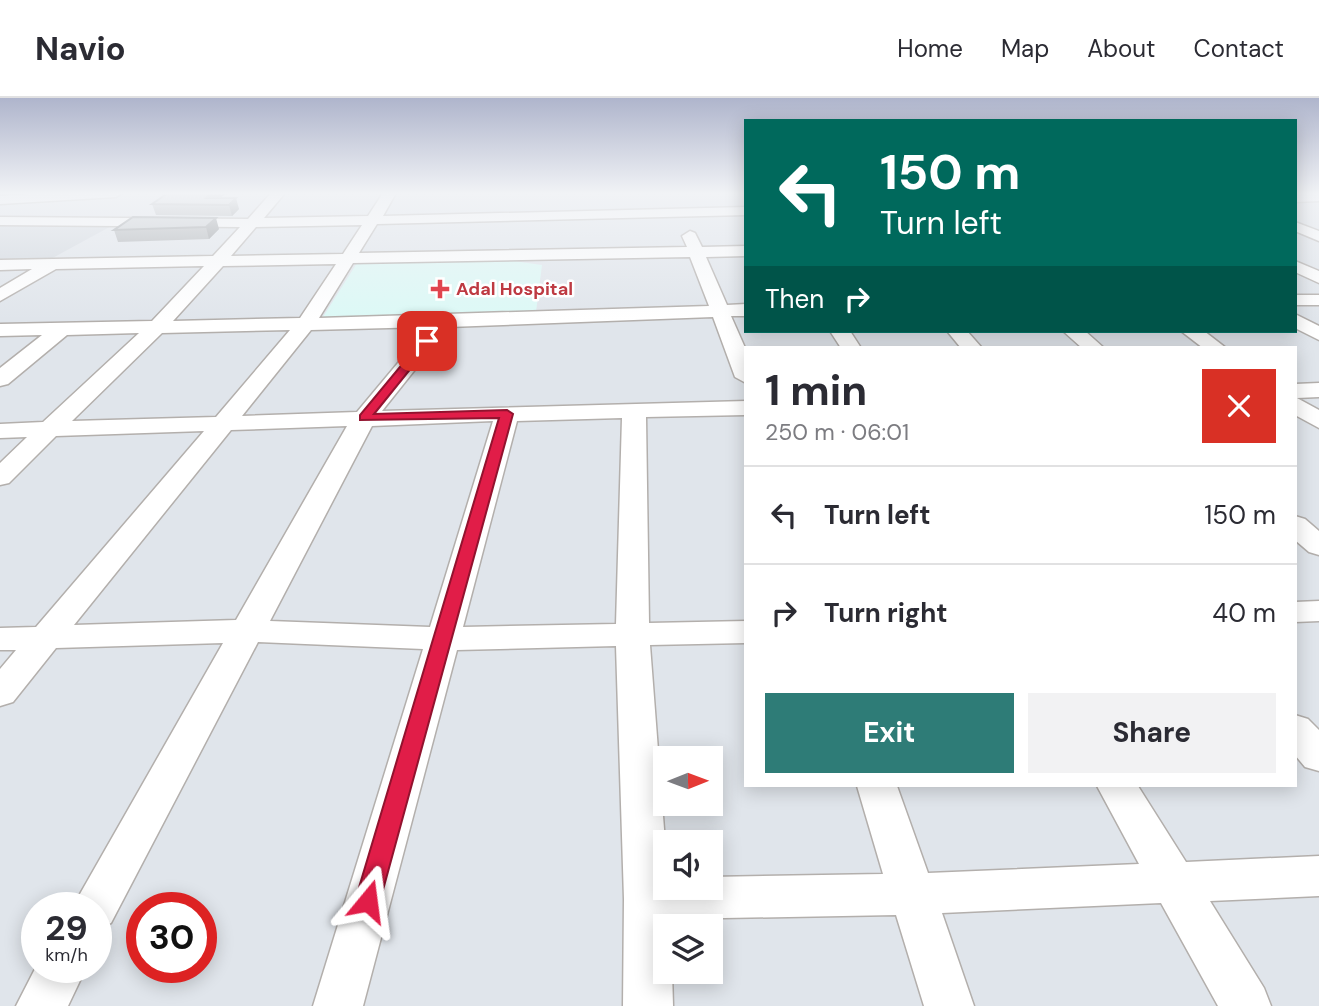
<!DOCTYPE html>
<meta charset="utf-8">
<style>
:root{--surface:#fff;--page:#f2f2f3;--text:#2b2b33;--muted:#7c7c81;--line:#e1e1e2;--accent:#2e7c77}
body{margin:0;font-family:"DM Sans",sans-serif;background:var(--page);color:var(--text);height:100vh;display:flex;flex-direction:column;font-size:26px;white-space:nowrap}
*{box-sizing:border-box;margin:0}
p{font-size:23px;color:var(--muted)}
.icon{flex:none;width:38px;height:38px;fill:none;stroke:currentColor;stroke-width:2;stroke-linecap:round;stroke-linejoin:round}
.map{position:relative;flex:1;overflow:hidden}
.details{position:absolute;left:744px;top:248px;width:553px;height:441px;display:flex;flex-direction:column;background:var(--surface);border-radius:0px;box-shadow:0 4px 18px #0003}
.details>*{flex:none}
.guide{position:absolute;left:744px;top:21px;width:553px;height:214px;border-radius:0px;box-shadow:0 4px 18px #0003;background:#00695c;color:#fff;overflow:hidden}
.needle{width:46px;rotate:89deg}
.controls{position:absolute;left:653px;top:648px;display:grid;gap:14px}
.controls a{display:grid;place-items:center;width:70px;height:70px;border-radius:0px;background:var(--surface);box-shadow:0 4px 18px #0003;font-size:35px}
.speed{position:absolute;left:21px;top:794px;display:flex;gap:14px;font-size:35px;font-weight:700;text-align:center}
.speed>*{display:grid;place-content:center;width:91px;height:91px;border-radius:50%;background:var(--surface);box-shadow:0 4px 18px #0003;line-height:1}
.speed small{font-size:18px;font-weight:400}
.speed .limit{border:10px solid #d22;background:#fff;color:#111}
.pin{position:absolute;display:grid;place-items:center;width:60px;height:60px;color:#fff;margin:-30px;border-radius:14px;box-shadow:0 4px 10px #0006}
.me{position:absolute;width:77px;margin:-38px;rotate:16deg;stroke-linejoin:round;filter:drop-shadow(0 0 5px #0008)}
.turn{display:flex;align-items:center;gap:24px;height:147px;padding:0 21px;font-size:32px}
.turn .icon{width:91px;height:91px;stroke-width:2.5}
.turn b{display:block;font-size:49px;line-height:60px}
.then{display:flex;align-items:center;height:66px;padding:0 21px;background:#0003;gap:14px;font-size:26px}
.round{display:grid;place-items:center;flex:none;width:74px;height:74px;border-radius:0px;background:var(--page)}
.headline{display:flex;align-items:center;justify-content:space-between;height:119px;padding:0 21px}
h1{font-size:42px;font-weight:700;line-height:52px}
.action{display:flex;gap:14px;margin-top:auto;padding:14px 21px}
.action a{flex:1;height:80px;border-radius:0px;background:var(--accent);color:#fff;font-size:28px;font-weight:700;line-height:80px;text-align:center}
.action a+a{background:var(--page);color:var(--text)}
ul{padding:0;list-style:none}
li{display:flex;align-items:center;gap:21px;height:98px;padding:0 21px;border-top:2px solid var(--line)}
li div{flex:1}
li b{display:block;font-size:26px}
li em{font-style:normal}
header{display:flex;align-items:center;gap:42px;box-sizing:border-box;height:98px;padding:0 35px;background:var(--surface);border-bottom:2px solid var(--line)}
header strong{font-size:33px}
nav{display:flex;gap:38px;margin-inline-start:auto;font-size:24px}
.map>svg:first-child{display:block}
.education{fill:#d1d7de}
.medical{fill:#dcf9f6}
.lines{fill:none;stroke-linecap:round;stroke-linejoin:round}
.minor-casing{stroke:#b3afac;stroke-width:3}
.minor{fill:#fff;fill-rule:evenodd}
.wall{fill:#a3a7aa}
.shaded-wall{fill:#84888b}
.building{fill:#bdc2c6;stroke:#84888b;stroke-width:2}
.route{fill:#e11d48;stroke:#92132f;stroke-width:2}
.health-dot{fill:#e0444e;stroke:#fff;stroke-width:2.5}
.labels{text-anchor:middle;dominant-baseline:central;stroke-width:5;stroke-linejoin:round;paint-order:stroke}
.far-health-label{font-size:18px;font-weight:bold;fill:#be3a42;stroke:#fff;text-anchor:start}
</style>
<header>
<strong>Navio</strong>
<nav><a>Home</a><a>Map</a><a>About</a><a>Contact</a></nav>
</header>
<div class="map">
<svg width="1319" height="908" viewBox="0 0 1319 908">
<rect width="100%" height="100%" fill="#e0e5eb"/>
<path class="education" d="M 0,125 L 115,126 L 47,163 L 0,164 Z"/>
<path class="medical" d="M 507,162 L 542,167 L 536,214 L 321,222 L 357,165 Z"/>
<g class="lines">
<defs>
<path id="minor" d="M 44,95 L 122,95 L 116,99 L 0,106 L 0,98 Z
M 271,95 L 285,95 L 264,120 L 368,118 L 383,95 L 396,95 L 383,118 L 746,109 L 746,117 L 377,126 L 359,155 L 687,149 L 682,138 L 690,133 L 695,135 L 702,149 L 746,148 L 746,158 L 706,159 L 727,207 L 746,206 L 746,218 L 731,218 L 746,252 L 746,285 L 735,279 L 713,219 L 449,229 L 382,313 L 746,303 L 746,317 L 646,319 L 649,525 L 746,523 L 746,545 L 650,547 L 665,744 L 665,789 L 710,789 L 710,779 L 883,776 L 857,688 L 897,688 L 928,775 L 1139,766 L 1097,688 L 1138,688 L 1186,764 L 1319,758 L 1319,798 L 1210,803 L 1264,890 L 1271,908 L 1218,908 L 1161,805 L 942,815 L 974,908 L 924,908 L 896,817 L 671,821 L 671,828 L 665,828 L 665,873 L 672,873 L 673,908 L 623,908 L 624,801 L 616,548 L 457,552 L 363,908 L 313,908 L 423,551 L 258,544 L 111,825 L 96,831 L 96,810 L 72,810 L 223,545 L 56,550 L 13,604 L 0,608 L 0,571 L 16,552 L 0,552 L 0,530 L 36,529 L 204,333 L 56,338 L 9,385 L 0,387 L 0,365 L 27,339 L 0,340 L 0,326 L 43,324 L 139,235 L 67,237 L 8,286 L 0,288 L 0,270 L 42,237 L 0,238 L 0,226 L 152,223 L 204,168 L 56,171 L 0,203 L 0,190 L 32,171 L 0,172 L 0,162 L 213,158 L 240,129 L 0,127 L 0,119 L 248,121 ZM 362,127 L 343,156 L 231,158 L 256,129 ZM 690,159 L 709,208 L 319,220 L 353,165 ZM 336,166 L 300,220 L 173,223 L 223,168 ZM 428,229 L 357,314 L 242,318 L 311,232 ZM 290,232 L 216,319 L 72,323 L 162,235 ZM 622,320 L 616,526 L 463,529 L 517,323 ZM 493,323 L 430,529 L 270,523 L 372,328 ZM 347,328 L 236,522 L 74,527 L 231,332 Z
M 1319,95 L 1319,103 L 1295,104 L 1295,96 Z
M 1295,124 L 1319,133 L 1319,143 L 1295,133 Z
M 1295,163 L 1319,173 L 1319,185 L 1295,174 Z
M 1295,197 L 1319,197 L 1319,207 L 1295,207 Z
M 1295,216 L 1319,228 L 1319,242 L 1295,230 Z
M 830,233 L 850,233 L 861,250 L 841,250 Z
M 947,233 L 967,233 L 982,250 L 961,250 Z
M 1063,233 L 1085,233 L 1104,250 L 1082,250 Z
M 1181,233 L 1204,233 L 1226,250 L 1203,250 Z
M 1319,285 L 1319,299 L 1297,300 L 1319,312 L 1319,330 L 1295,317 L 1295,286 Z
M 1295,418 L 1305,421 L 1319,433 L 1319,457 L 1309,454 L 1295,442 Z
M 1319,503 L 1319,523 L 1295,524 L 1295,504 Z
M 1295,617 L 1308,621 L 1319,632 L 1319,673 L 1305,669 L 1295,657 Z
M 37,867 L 37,870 L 86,870 L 68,908 L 16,908 Z"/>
</defs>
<use href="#minor" class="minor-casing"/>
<use href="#minor" class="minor"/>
</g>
<path class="wall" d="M 221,100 L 239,111 L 232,118 L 156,117 L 152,106 Z
M 133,119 L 219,131 L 209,141 L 118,144 L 114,132 Z"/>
<path class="shaded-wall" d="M 211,95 L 226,95 L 213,107 L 206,100 Z
M 236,100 L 239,111 L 232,118 L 229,107 Z
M 216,120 L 219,131 L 209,141 L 206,129 Z"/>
<path class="building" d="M 168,95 L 211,95 L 206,100 L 236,100 L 229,107 L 152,106 Z
M 133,119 L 216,120 L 206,129 L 114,132 Z"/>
<linearGradient id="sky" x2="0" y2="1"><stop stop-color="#afb5cc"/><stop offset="0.43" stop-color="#f1f3f6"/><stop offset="1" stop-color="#f1f3f6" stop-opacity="0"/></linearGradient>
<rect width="1319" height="222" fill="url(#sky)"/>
<path class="route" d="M 424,240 L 433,243 L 374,316 L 507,312 L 513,316 L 380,803 L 376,811 L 368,814 L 359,811 L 355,803 L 499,320 L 360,322 L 360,317 Z"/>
<path class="health-dot" d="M436.5 180.5h7v7h7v7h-7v7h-7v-7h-7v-7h7z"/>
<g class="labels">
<g class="far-health-label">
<text x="456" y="191">Adal Hospital</text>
</g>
</g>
</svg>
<div class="controls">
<a><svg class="needle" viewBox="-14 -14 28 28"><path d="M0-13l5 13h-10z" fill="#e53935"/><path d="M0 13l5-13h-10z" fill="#7c7c81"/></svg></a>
<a><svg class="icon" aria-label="sound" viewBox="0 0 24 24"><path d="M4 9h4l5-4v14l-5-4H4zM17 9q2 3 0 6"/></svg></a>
<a><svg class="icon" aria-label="layers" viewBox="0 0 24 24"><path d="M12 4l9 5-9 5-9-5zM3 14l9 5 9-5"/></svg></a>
</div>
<div class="speed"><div>29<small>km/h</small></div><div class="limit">30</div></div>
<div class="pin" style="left:427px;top:243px;background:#d93025"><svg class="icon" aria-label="arrive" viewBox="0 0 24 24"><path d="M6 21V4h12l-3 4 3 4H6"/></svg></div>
<svg class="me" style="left:368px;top:803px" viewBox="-20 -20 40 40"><path d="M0-17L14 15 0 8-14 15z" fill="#e11d48" stroke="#fff" stroke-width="4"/></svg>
<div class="guide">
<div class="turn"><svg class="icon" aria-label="left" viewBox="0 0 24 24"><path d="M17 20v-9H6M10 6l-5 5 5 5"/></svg><div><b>150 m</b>Turn left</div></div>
<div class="then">Then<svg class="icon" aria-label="right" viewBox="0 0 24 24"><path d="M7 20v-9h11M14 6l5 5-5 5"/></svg></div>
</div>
<section class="details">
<div class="headline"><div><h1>1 min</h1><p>250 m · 06:01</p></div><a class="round" style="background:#d93025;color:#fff"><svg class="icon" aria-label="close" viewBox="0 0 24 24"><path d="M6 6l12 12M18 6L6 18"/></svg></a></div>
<ul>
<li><svg class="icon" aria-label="left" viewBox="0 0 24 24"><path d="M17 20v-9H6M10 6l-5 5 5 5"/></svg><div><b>Turn left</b></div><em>150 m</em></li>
<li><svg class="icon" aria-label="right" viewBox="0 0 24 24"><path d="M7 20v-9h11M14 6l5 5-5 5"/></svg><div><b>Turn right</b></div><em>40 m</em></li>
</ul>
<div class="action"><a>Exit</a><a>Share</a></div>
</section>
</div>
